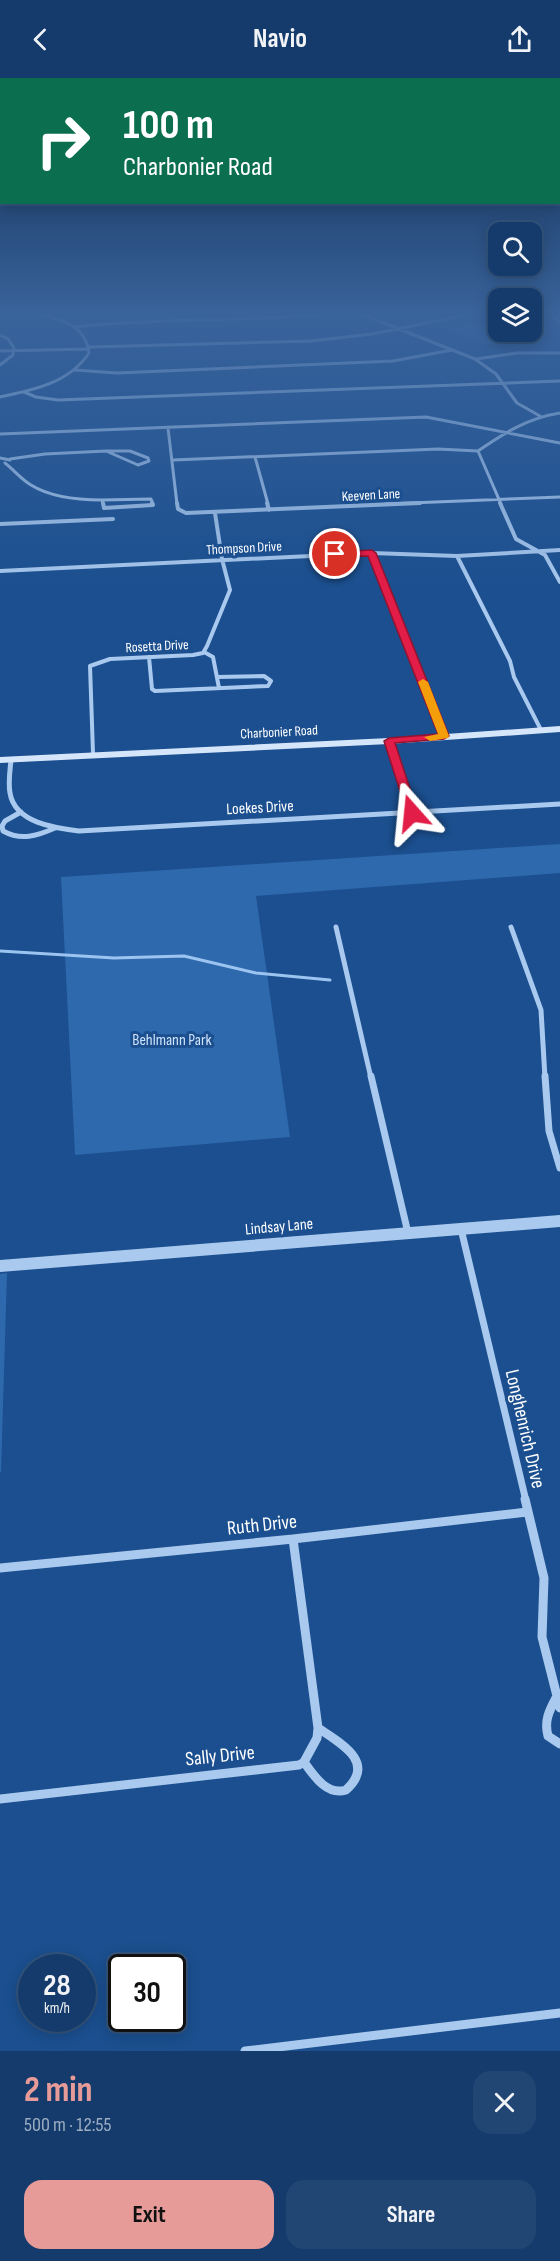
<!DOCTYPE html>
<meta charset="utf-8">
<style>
:root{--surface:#143b6b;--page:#214673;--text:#f1f3f6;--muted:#9dadc1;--line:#33557e;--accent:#e69b98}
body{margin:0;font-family:"Sofia Sans Condensed",sans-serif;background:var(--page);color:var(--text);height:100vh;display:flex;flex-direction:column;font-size:22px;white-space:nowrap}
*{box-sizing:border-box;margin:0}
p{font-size:20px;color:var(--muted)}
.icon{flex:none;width:33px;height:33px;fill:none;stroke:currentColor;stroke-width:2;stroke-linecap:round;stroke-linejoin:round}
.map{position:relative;height:1973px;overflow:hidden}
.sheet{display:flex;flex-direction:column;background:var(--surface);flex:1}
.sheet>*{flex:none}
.guide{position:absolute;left:0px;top:0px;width:561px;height:126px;box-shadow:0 3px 15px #0003,0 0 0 2px var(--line);background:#0b6e4f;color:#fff;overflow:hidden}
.controls{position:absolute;left:488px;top:144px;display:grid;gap:12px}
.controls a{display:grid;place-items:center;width:54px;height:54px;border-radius:12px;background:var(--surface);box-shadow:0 3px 15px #0003,0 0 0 2px var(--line);font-size:30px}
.speed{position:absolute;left:18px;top:1876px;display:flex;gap:12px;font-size:30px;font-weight:700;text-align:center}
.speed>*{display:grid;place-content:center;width:78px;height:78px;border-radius:50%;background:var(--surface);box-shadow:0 3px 15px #0003,0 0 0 2px var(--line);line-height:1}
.speed small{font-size:15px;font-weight:400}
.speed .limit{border:3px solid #111;border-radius:9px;background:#fff;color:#111}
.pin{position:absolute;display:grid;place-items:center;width:51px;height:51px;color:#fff;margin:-26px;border:3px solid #fff;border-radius:50%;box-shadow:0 2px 6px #0007}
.me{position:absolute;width:66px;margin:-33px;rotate:342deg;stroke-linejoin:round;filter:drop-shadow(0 0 4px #0008)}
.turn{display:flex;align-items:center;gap:21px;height:126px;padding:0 24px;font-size:27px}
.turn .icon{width:78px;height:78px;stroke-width:2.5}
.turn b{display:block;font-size:42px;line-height:51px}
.round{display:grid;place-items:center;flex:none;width:63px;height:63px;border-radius:18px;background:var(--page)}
.overview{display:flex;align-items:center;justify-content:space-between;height:102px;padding:0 24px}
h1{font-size:36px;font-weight:700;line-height:45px;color:var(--accent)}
.action{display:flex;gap:12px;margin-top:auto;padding:12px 24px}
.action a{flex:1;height:69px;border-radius:18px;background:var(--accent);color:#111;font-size:24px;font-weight:700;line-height:69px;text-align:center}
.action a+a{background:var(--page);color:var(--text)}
header{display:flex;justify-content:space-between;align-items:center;height:78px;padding:0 24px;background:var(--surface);font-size:27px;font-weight:700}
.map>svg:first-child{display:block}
.green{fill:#2e69ad}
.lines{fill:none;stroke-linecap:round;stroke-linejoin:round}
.stream{stroke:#9cc4f0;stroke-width:3}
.minor-far4{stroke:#a9c9ee;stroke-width:3}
.minor-far3{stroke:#a9c9ee;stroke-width:4}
.minor-far2{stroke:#a9c9ee;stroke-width:5}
.minor-far1{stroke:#a9c9ee;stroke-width:7}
.minor{stroke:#a9c9ee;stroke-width:9}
.tertiary{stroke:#a9c9ee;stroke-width:12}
.secondary{fill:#d6e6fa;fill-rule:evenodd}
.route{fill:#e11d48;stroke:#92132f;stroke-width:1.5}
.slow{fill:#f59e0b}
.labels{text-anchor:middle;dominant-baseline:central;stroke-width:6;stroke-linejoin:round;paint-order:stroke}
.far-street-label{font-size:14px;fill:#fff;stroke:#1b4f8f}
.street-label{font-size:16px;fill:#fff;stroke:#1b4f8f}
.park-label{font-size:16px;fill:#cfe3fa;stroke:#1b4f8f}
.near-street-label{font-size:20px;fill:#fff;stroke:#1b4f8f}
</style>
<header><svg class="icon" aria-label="back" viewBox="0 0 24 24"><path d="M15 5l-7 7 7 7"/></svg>Navio<svg class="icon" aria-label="share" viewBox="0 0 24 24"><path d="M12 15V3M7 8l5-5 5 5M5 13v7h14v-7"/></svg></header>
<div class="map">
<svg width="560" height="1973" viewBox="0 0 560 1973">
<rect width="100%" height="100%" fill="#1b4f8f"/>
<path class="green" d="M 498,242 L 498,254 L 528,254 L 533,259 L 486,267 L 448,251 Z
M 560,766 L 560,795 L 256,818 L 290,1059 L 75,1077 L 61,799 Z
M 7,1195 L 1,1394 L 0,1394 L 0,1196 Z"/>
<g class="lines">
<path class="stream" d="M 0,873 L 114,880 L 184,878 L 256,895 L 330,902"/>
<path class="minor-far4" d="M 359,235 L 475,281 L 496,296 L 517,325 L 540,338
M 550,235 L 560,245
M 74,249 C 163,239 253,244 342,235
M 0,257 L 8,261 L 14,270 L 13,277 L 0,287
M 89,269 L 311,263 L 372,256 L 475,235
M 0,273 L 89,271
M 476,281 L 517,275 L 560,275
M 75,292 L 117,295 L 393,283 L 452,272
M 24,314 L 36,319 L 58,322 L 560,303
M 0,319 C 34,312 69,305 89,275 C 86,247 60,241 36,235
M 168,350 L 177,426
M 0,356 L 426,339 L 560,365
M 106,373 L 130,373 L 148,380 L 149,383 L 138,387 Z
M 255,379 L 268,426
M 0,380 L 10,382
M 10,381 L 45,376 L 106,373
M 173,382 L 438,371 L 478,373
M 5,385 C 14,392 21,401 31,407 C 52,420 79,422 102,422
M 102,422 L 151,421 L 153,426
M 102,422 L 103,426
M 385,426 L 560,419
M 501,426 L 478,373 C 504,355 528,340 560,335"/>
<path class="minor-far3" d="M 103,425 L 104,430 L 153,427 L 152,425
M 177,425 L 178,431 L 186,435 L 420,425
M 267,425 L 269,432
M 500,425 L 516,461 L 545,477 L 560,504
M 0,446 L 113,441
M 372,475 L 444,658
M 457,478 L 510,583 L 514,599 L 541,652
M 0,493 L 372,475 L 457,478 L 560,472
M 204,574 L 213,579 L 219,610
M 149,579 L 152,611 L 155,613 L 268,608 L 271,603 L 264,598 L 217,599
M 389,663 L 393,675
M 93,675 L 90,588 L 110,581 L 193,577 L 203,575 L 207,568 L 230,512 L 222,481 L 215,435"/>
<path class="minor-far2" d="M 392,674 L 412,735
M 11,682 C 10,693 8,704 10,715 C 15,745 55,750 79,753 L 560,726
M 21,734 L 5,743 L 2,748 L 3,753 C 21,763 37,758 55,750
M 336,849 L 371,1000
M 511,849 L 541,932 L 545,1000"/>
<path class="minor-far1" d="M 371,998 L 408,1155
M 545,998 L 549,1053 L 560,1090
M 461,1151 L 526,1423"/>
<path class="minor" d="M 525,1421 L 544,1500 L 542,1559 L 560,1630
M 293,1461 L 318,1650 L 317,1660 L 304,1684
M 0,1490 L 293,1461 L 527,1434
M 556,1620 C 549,1633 544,1643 548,1658 L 560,1666
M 304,1684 C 314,1698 327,1718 346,1712 C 377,1684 340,1665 318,1650
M 0,1721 L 299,1687 L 304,1684
M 245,1973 L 560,1935"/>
<path class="tertiary" d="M 0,1188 L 560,1143"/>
<path class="secondary" d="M 560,648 L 560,654 L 389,666 L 0,685 L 0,679 L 389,660 Z"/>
</g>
<linearGradient id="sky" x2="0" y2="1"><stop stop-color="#0f2b4f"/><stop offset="0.46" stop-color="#39639b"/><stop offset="1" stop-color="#39639b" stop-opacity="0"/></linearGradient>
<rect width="560" height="511" fill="url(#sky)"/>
<path class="route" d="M 372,472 L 376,475 L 449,658 L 444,661 L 395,665 L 418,735 L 412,738 L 407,735 L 384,663 L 389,660 L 438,656 L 368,478 L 335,479 L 331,476 L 335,474 Z"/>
<path class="slow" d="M 423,601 L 428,604 L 449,658 L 448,660 L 430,663 L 424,659 L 438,656 L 418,604 Z"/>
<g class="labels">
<g class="far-street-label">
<text transform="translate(371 417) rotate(-3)">Keeven Lane</text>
<text transform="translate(244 470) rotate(-3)">Thompson Drive</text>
<text transform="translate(157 568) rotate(-3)">Rosetta Drive</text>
<text transform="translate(279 654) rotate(-3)">Charbonier Road</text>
</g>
<g class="street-label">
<text transform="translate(260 730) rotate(-3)">Loekes Drive</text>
<text transform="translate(279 1149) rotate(-5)">Lindsay Lane</text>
</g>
<g class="park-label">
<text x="172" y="962">Behlmann Park</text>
</g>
<g class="near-street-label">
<text transform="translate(525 1351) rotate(77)">Longhenrich Drive</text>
<text transform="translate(262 1447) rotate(-6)">Ruth Drive</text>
<text transform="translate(220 1678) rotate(-6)">Sally Drive</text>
</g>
</g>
</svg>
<div class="controls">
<a><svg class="icon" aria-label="search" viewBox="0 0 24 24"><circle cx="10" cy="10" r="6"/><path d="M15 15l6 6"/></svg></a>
<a><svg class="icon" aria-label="layers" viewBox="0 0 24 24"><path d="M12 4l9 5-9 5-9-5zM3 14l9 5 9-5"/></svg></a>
</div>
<div class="speed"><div>28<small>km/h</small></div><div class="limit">30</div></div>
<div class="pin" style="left:335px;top:476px;background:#d93025"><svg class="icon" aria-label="arrive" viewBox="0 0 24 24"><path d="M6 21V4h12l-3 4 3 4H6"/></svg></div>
<svg class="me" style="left:412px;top:735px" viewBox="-20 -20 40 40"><path d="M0-17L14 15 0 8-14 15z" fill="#e11d48" stroke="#fff" stroke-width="4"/></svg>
<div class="guide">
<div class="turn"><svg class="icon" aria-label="right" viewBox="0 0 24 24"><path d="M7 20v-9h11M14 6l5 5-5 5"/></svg><div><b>100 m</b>Charbonier Road</div></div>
</div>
</div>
<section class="sheet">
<div class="overview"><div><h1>2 min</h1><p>500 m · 12:55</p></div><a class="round"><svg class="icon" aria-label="close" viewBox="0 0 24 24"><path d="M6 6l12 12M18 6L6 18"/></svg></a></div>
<div class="action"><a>Exit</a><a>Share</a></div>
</section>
